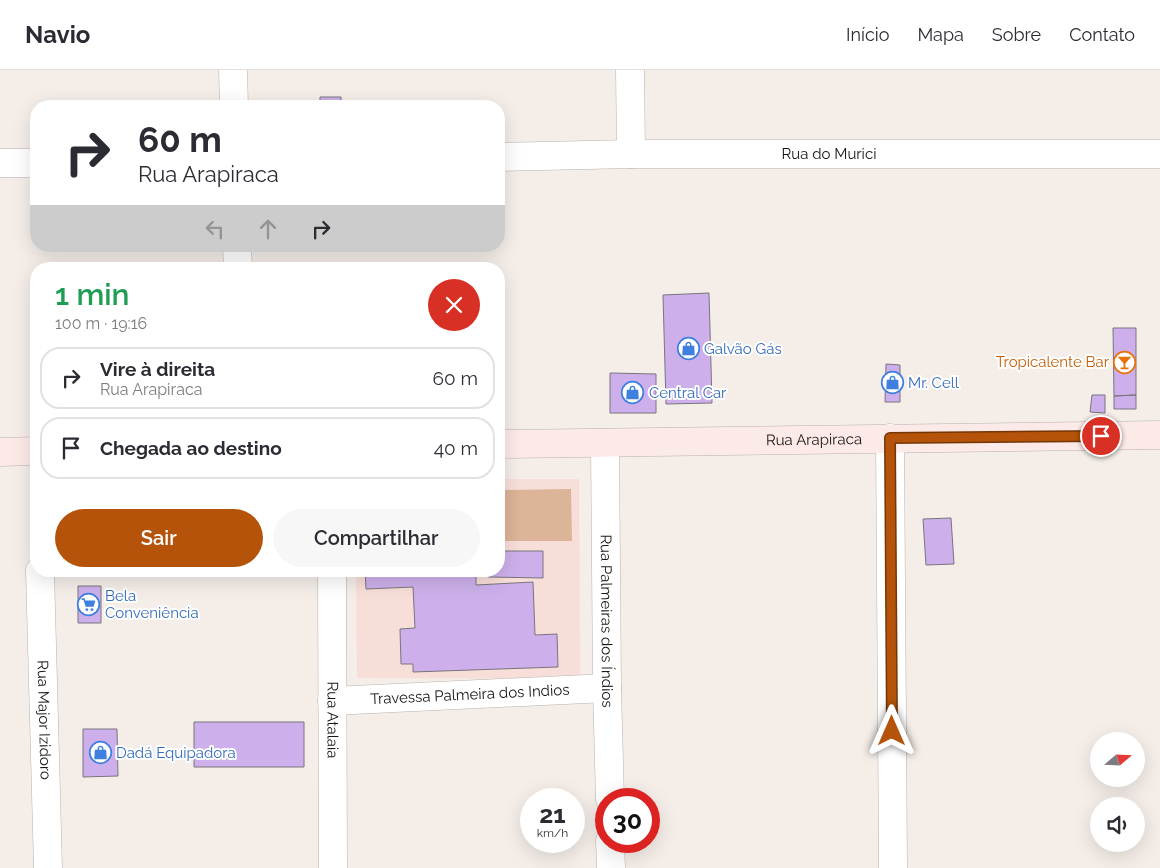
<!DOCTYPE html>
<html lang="pt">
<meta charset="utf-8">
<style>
:root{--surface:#fff;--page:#f7f7f7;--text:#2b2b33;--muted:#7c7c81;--line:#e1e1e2;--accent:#b45309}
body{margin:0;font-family:Raleway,sans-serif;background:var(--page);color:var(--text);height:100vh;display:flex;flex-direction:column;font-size:19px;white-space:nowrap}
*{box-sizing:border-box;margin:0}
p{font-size:16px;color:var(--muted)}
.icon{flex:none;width:28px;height:28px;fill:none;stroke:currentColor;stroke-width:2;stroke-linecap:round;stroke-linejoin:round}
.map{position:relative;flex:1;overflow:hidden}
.side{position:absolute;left:30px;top:192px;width:475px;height:315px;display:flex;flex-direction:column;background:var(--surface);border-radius:20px;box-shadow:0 5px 20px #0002}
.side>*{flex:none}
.hud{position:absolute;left:30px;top:30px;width:475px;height:152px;border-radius:20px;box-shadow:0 5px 20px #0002;background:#fff;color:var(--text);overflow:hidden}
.needle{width:32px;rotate:71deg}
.tools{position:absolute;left:1090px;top:662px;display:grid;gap:10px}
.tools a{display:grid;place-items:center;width:55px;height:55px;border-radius:50%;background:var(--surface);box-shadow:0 5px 20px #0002;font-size:25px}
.speed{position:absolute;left:520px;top:718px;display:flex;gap:10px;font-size:25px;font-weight:700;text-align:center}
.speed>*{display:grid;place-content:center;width:65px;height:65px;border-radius:50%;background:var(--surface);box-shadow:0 5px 20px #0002;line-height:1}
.speed small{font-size:12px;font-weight:400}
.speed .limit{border:8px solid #d22;background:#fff;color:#111}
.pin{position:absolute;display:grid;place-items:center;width:42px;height:42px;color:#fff;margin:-21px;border:2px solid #fff;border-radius:50%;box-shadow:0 1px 5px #0007}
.me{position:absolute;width:55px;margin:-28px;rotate:0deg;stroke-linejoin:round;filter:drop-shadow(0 0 4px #0008)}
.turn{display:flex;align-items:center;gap:18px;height:105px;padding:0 25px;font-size:22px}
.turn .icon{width:65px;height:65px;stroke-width:2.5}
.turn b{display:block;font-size:35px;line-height:42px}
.lanes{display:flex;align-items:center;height:48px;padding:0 25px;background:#0003;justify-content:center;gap:25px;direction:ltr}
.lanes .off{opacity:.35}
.round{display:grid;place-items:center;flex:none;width:52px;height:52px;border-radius:26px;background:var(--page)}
.headline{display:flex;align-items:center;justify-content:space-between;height:85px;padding:0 25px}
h1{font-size:30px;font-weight:600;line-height:38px;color:#1e9e55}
.primary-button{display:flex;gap:10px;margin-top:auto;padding:10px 25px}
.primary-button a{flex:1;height:58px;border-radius:30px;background:var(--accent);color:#fff;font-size:20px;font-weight:600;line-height:58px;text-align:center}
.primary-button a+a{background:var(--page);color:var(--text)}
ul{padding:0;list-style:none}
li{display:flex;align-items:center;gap:15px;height:62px;margin:0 10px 8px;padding:0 15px;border:2px solid var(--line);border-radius:20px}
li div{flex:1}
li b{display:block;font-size:19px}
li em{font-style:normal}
header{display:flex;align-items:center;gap:30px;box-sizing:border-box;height:70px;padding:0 25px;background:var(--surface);border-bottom:1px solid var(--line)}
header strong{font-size:24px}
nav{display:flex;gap:28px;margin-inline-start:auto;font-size:18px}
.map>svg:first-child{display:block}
.education{fill:#f8ded8}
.green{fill:#dcb497}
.building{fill:#cdb0eb;stroke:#78757c}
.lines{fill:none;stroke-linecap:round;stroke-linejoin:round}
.street-casing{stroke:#b8b2ad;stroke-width:29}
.secondary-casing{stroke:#b8b2ad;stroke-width:29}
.street{stroke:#fff;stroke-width:28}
.secondary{stroke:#fceae8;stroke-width:28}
.route-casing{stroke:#753606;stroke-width:12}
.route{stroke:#b45309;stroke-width:9}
.labels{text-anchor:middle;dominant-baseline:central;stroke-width:4;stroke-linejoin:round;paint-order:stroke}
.street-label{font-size:15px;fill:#181513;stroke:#fff}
.shop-label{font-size:15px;fill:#366cbe;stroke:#fff;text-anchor:start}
.food-label{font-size:15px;fill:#c56008;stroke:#fff;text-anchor:end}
</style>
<header>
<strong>Navio</strong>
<nav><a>Início</a><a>Mapa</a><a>Sobre</a><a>Contato</a></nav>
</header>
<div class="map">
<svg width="1160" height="798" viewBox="0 0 1160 798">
<rect width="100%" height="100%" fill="#f4ede8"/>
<path class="education" d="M 499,409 L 579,409 L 580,609 L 357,608 L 356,501 L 499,501 Z"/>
<path class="green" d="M 571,419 L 572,471 L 499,471 L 499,420 Z"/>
<path class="building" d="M 320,27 L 341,27 L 341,36 L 320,36 Z
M 709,223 L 712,333 L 666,334 L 663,225 Z
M 1113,258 L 1136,258 L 1136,325 L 1114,326 Z
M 886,294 L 900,295 L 900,332 L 885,332 Z
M 610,303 L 656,304 L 656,343 L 610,343 Z
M 1092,325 L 1105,325 L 1105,343 L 1090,342 Z
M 1136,325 L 1136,339 L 1114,339 L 1114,326 Z
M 951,448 L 954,494 L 926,495 L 923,449 Z
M 499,481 L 543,481 L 543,508 L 488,507 L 488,501 L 499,501 Z
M 365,501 L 476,501 L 476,515 L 533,512 L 535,565 L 557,564 L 558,597 L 413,602 L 413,594 L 401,594 L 400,559 L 415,558 L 413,517 L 366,519 Z
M 78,516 L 101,516 L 101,553 L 78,553 Z
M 194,652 L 304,652 L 304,697 L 194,697 Z
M 83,659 L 117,659 L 118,706 L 83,707 Z"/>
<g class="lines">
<defs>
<g id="street">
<path d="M 233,0 L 234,36"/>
<path d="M 630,0 L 631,84"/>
<path id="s1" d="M 499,87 L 631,84 L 1160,84"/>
<path d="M 0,93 L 36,93"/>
<path d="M 237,176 L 238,199"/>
<path d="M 890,368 L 893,798"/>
<path id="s2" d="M 605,373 L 607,618 L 610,729"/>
<path id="s3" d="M 40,501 L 48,798"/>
<path id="s4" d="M 332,501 L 333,798"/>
<path id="s5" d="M 332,631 L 607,618"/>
<path d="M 610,771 L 611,798"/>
</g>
<g id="secondary">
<path id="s6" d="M 499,374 L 1160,365"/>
<path d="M 0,382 L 36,381"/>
</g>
</defs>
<use href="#street" class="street-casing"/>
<use href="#secondary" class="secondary-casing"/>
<use href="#street" class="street"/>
<use href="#secondary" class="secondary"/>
</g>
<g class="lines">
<defs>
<path id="route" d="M 892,661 L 890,368 L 1101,366"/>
</defs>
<use href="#route" class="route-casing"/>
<use href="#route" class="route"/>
</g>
<defs>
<symbol id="shop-ring" viewBox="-11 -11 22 22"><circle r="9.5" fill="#fff" stroke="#3f7fe0" stroke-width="1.5"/><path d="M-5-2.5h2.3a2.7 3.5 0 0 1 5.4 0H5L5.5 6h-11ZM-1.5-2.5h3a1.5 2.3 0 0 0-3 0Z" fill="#3f7fe0"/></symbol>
<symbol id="bar-ring" viewBox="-11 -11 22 22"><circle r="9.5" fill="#fff" stroke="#e8710a" stroke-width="1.5"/><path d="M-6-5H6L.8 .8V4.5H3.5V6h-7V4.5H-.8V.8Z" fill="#e8710a"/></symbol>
<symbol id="supermarket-ring" viewBox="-11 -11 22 22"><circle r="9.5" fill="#fff" stroke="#3f7fe0" stroke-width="1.5"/><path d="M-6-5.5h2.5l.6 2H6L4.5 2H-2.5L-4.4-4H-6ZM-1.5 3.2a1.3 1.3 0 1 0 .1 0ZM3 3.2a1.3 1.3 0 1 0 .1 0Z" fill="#3f7fe0"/></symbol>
</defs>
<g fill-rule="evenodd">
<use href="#shop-ring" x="676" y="266" width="25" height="25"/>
<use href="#bar-ring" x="1112" y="280" width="25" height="25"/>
<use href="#shop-ring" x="880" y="300" width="25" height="25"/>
<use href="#shop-ring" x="620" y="310" width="25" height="25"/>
<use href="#supermarket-ring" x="76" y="522" width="25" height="25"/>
<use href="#shop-ring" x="88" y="670" width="25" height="25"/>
</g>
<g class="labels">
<g class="street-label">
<text stroke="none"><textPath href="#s1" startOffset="330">Rua do Murici</textPath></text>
<text stroke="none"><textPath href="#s6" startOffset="315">Rua Arapiraca</textPath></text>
<text stroke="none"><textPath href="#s2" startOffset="178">Rua Palmeiras dos Índios</textPath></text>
<text stroke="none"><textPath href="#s5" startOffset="138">Travessa Palmeira dos Indios</textPath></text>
<text stroke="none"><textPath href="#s3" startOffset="149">Rua Major Izidoro</textPath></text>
<text stroke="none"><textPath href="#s4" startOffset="149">Rua Atalaia</textPath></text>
</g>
<g class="shop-label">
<text x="704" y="279">Galvão Gás</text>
<text x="908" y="313">Mr. Cell</text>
<text x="649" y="323">Central Car</text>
<text x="105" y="526">Bela<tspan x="105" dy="17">Conveniência</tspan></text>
<text x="116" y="683">Dadá Equipadora</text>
</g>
<g class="food-label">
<text x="1109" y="292">Tropicalente Bar</text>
</g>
</g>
</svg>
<div class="tools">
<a><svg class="needle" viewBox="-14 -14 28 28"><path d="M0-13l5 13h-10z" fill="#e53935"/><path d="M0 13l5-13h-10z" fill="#7c7c81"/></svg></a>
<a><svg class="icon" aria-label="sound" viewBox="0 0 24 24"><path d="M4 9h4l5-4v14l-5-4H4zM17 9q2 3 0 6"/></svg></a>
</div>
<div class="speed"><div>21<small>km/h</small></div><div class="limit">30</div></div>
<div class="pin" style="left:1101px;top:366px;background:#d93025"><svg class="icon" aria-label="arrive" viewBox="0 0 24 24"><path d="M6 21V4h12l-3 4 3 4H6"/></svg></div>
<svg class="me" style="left:892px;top:661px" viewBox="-20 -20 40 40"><path d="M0-17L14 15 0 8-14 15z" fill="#b45309" stroke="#fff" stroke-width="4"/></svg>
<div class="hud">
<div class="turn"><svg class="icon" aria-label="right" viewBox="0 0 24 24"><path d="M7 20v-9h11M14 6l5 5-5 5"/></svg><div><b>60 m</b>Rua Arapiraca</div></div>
<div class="lanes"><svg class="icon off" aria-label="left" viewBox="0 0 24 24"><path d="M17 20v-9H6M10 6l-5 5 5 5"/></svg><svg class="icon off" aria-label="ahead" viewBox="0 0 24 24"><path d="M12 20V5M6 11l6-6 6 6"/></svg><svg class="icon" aria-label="right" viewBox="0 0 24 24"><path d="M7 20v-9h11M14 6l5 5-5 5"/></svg></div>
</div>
<section class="side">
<div class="headline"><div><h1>1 min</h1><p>100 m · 19:16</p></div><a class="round" style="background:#d93025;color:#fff"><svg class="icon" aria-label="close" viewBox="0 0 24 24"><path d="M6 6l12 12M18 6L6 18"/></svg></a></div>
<ul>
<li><svg class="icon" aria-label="right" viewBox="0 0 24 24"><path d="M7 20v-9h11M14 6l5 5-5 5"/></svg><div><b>Vire à direita</b><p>Rua Arapiraca</p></div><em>60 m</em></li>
<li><svg class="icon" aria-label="arrive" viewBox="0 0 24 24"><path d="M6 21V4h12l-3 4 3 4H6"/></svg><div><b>Chegada ao destino</b></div><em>40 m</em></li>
</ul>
<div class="primary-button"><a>Sair</a><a>Compartilhar</a></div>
</section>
</div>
